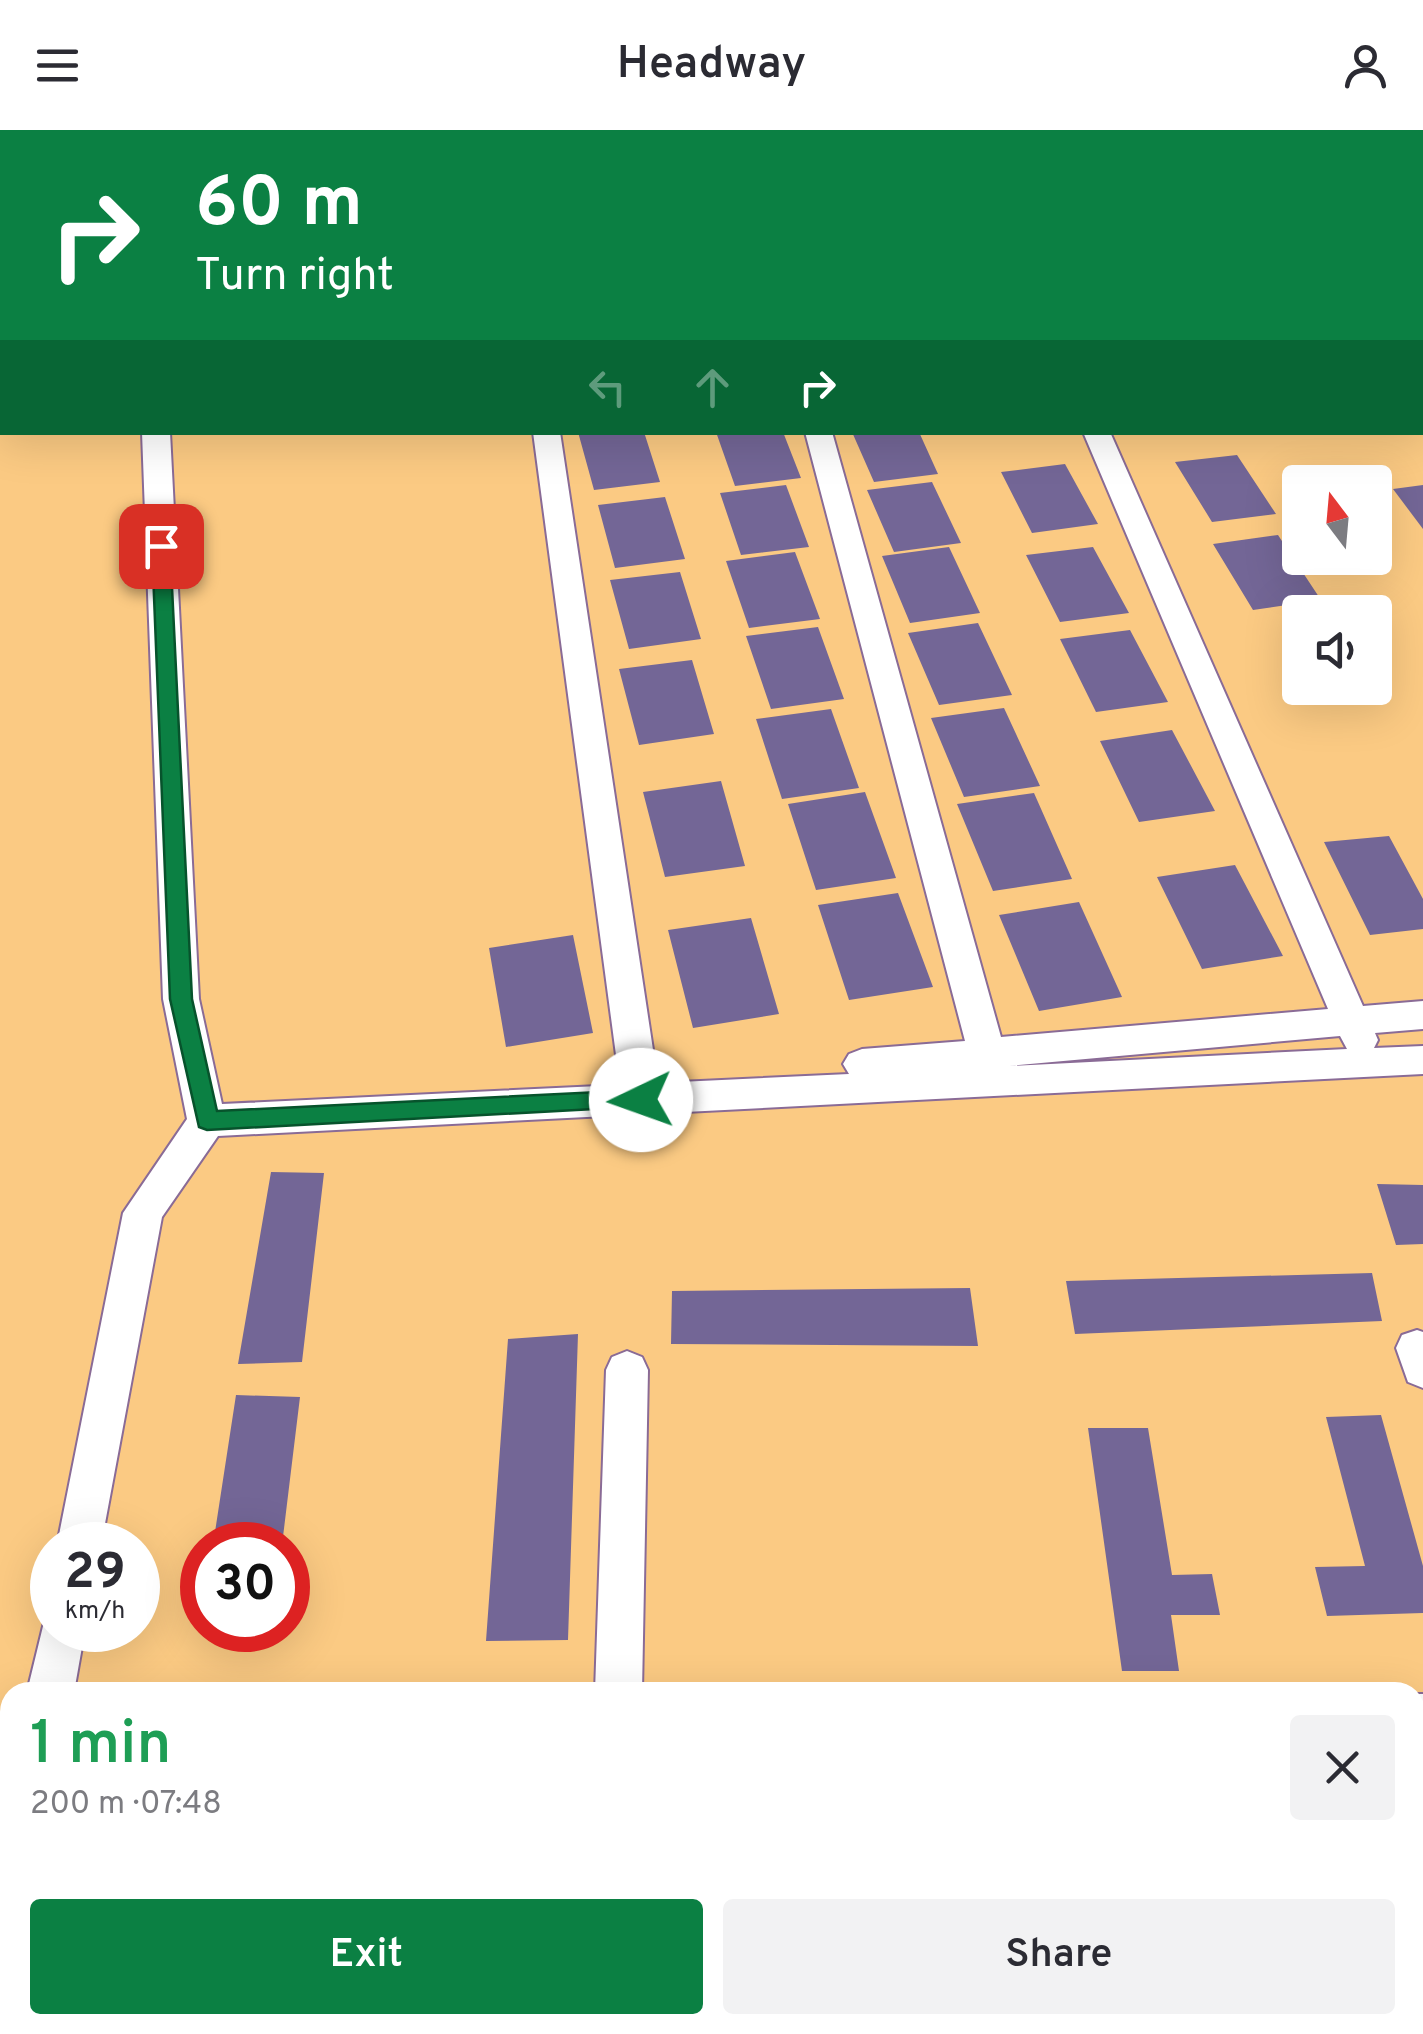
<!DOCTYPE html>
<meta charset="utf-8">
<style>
:root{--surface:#fff;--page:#f2f2f3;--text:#2b2b33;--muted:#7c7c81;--accent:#0b8043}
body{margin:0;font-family:Overpass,sans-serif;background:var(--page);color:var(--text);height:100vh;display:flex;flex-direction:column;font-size:38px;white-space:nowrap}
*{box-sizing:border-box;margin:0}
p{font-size:32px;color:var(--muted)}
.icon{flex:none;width:55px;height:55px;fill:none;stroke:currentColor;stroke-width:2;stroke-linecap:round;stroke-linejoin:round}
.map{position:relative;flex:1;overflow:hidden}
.panel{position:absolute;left:0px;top:1552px;width:1425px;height:352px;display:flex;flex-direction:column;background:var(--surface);border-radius:30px 30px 0 0;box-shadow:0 10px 40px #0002}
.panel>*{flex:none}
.guide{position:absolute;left:0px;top:0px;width:1425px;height:305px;box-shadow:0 10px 40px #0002;background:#0b8043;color:#fff;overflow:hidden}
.needle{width:65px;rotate:344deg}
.buttons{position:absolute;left:1282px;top:335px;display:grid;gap:20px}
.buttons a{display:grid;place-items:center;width:110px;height:110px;border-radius:10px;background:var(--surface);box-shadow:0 10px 40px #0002;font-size:50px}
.speed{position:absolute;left:30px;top:1392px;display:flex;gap:20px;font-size:50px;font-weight:700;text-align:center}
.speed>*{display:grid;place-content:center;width:130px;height:130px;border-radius:50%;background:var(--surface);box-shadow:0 10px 40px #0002;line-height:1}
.speed small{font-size:25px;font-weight:400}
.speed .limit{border:15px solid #d22;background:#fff;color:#111}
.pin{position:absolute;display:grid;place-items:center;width:85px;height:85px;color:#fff;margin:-42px;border-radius:20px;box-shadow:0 5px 15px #0006}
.me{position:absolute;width:110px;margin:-55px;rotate:267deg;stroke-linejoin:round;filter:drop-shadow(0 0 8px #0008)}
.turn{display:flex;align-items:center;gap:35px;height:210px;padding:0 30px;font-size:45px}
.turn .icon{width:130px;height:130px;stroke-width:2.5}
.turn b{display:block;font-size:70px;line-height:85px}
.lanes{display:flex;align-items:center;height:95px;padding:0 30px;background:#0003;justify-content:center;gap:50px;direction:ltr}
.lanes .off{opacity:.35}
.round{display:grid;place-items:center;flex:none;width:105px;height:105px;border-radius:10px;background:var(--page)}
.headline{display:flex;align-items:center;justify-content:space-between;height:170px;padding:0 30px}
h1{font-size:60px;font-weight:600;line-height:75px;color:#1e9e55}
.button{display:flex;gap:20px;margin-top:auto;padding:20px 30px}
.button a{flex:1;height:115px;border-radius:10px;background:var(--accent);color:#fff;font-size:40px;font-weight:600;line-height:115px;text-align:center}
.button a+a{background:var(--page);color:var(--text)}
header{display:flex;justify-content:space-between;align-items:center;height:130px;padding:0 30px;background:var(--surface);font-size:45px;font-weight:600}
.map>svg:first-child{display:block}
.green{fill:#fbca83;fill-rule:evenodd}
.building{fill:#736696}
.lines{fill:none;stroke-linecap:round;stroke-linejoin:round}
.minor-casing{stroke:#8a6b96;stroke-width:4}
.minor{fill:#fff;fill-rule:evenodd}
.rail-casing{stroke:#6b5c71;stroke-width:8}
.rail{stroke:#fff;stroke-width:5;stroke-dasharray:15;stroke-linecap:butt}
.route{fill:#0b8043;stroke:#07532c;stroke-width:2.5}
</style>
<header><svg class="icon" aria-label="menu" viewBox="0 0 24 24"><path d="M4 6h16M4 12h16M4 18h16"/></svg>Headway<svg class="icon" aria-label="person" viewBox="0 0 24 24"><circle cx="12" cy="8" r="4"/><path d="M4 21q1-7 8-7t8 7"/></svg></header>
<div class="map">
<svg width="1423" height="1904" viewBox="0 0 1423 1904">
<rect width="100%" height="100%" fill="#f3defb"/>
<path class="green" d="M 110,0 L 1345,0 L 1349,2 L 111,2 Z
M 1423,50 L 1423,1904 L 0,1904 L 0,146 L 2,302 L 1422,302 ZM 1300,352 L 1375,352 L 1375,428 L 1300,428 ZM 1300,482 L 1375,482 L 1375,558 L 1300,558 ZM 52,1415 L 138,1415 L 138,1500 L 52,1500 ZM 202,1415 L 288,1415 L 288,1500 L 202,1500 ZM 10,1562 L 1415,1562 L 1415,1895 L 10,1895 Z"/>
<path class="building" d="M 578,302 L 644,302 L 660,352 L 594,360 Z
M 716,302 L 783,302 L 801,348 L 735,356 Z
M 852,302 L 919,302 L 938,344 L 874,352 Z
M 1237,325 L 1276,384 L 1212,392 L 1175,332 Z
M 1065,334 L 1098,394 L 1032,403 L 1001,342 Z
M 932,352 L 961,413 L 894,422 L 867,360 Z
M 786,355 L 809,417 L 741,425 L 720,363 Z
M 1423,355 L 1423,399 L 1393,359 Z
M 665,367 L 685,429 L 615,438 L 598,375 Z
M 1278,405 L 1321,470 L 1253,480 L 1213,414 Z
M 949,417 L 980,483 L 910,493 L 882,426 Z
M 1093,417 L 1129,483 L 1060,492 L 1026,425 Z
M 795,422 L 820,489 L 749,498 L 726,431 Z
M 680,442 L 701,509 L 629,519 L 610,450 Z
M 978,493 L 1012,565 L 939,575 L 908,503 Z
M 818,497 L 844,569 L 771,579 L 746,506 Z
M 1130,500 L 1168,572 L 1096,582 L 1060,509 Z
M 692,530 L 714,604 L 639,615 L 619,539 Z
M 1004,578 L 1040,656 L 964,667 L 931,588 Z
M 831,579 L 859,658 L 782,669 L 756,589 Z
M 1172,600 L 1215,681 L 1139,692 L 1100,611 Z
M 721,651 L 745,736 L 665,747 L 643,662 Z
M 865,662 L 896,748 L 816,760 L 788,674 Z
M 1034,663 L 1072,749 L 993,761 L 957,674 Z
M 1389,706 L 1423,769 L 1423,799 L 1370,805 L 1324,712 Z
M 1235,735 L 1283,826 L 1202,839 L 1157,747 Z
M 898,763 L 933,857 L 849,870 L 818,775 Z
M 1079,772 L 1122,867 L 1039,881 L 999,785 Z
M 751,788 L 779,884 L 693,898 L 668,800 Z
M 573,805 L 593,903 L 506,917 L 489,818 Z
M 271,1042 L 324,1043 L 302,1232 L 238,1234 Z
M 1377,1054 L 1423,1055 L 1423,1114 L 1396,1115 Z
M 1372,1143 L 1382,1191 L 1075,1204 L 1066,1151 Z
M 970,1158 L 978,1216 L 671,1214 L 672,1161 Z
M 578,1204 L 568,1510 L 486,1511 L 508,1209 Z
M 236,1265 L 300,1267 L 282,1415 L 213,1415 Z
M 1381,1285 L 1423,1436 L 1423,1483 L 1327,1486 L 1315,1437 L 1365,1436 L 1326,1287 Z
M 1088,1298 L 1148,1298 L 1172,1445 L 1212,1444 L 1220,1485 L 1171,1485 L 1179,1541 L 1122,1541 Z
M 126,1895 L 204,1895 L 203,1904 L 125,1904 Z
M 480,1895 L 558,1895 L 557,1904 L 479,1904 Z
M 1171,1895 L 1264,1895 L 1266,1904 L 1172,1904 Z"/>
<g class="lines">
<defs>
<path id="minor" d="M 99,0 L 121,0 L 122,2 L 100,2 Z
M 0,139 L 2,139 L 2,153 L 0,153 Z
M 1422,190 L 1423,191 L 1423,207 L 1422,207 Z
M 142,302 L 170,302 L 199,869 L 222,974 L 620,955 L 533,302 L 560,302 L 658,953 L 849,944 L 843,934 L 849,924 L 862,919 L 965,911 L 805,302 L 832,302 L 1001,907 L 1328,879 L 1083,302 L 1110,302 L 1363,876 L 1423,871 L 1423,899 L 1375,903 L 1378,910 L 1374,918 L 1423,916 L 1423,944 L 218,1006 L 162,1087 L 101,1415 L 57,1415 L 123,1083 L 187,989 L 163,869 ZM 1340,906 L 1347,919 L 1009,936 Z
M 1417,1200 L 1423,1202 L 1423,1258 L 1408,1252 L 1396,1218 L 1402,1205 Z
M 627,1221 L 642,1227 L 648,1240 L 642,1562 L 595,1562 L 606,1240 L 612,1227 Z
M 52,1481 L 52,1500 L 85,1500 L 74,1562 L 27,1562 L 46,1484 Z
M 1415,1564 L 1423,1564 L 1423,1612 L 1415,1612 Z
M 0,1592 L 10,1592 L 10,1640 L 0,1640 Z
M 10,1729 L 10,1822 L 0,1827 L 0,1733 Z
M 583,1895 L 635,1895 L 635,1904 L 583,1904 Z"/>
</defs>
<use href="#minor" class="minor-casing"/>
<use href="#minor" class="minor"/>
<defs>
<path id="rail" d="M 1402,0 L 1406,2"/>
</defs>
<use href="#rail" class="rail-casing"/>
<use href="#rail" class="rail"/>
</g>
<path class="route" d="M 161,410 L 170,416 L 192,869 L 217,981 L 641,960 L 649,963 L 653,970 L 649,976 L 207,1000 L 199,997 L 170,869 L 152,416 Z"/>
</svg>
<div class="buttons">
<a><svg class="needle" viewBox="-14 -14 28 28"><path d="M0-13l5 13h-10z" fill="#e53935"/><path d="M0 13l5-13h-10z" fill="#7c7c81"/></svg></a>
<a><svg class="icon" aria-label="sound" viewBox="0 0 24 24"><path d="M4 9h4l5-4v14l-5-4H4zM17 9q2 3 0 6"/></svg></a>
</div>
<div class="speed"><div>29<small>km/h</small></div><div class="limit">30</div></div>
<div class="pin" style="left:161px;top:416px;background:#d93025"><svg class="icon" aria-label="arrive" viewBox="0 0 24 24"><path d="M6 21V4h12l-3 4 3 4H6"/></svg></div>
<svg class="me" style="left:641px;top:970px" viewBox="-20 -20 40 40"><circle r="19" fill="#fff"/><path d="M0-13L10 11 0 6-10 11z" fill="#0b8043"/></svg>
<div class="guide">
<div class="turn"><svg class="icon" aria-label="right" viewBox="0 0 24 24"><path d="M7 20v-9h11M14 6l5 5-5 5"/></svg><div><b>60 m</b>Turn right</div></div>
<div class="lanes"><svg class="icon off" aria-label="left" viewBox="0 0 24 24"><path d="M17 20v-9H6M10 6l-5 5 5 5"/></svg><svg class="icon off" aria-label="ahead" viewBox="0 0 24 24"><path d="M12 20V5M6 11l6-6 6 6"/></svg><svg class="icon" aria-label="right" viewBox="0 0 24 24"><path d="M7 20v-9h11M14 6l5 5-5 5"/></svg></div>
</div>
<section class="panel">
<div class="headline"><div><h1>1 min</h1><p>200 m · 07:48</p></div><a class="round"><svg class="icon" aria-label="close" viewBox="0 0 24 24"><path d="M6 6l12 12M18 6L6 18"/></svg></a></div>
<div class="button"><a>Exit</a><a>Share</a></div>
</section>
</div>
